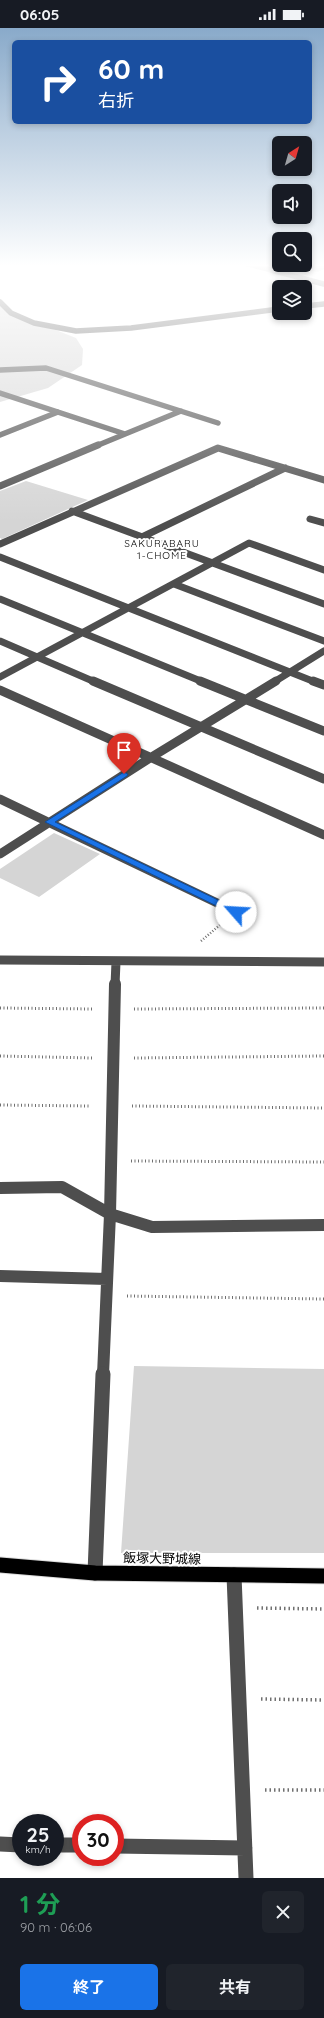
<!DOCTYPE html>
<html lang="ja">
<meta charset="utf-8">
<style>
:root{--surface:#171b24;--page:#20242c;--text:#f1f3f6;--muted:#9ea1a6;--accent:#1a73e8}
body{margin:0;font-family:Quicksand,"Noto Sans JP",sans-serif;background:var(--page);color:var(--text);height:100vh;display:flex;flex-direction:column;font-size:15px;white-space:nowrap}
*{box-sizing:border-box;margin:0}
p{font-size:13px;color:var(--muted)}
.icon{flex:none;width:22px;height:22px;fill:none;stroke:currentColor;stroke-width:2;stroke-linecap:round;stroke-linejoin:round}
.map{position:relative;height:1850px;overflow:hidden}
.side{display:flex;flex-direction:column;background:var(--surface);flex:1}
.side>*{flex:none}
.banner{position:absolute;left:12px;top:12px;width:300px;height:84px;border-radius:6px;box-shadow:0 2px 6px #0003;background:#1a4fa0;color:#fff;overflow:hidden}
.needle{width:26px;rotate:37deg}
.controls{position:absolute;left:272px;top:108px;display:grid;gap:8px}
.controls a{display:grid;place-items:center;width:40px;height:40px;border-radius:6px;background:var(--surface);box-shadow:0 2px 6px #0003;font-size:20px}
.speed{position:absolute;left:12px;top:1786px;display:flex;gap:8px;font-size:20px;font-weight:700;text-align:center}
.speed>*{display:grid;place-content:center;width:52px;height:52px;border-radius:50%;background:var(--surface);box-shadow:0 2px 6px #0003;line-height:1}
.speed small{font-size:10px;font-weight:400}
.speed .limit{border:6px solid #d22;background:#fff;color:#111}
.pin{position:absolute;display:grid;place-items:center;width:34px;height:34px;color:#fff;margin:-41px -17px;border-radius:50% 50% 50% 0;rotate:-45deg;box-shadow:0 0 4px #0007}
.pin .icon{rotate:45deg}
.me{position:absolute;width:44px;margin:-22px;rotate:296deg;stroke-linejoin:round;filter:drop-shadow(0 0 3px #0008)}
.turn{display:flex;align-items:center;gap:14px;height:84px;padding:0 20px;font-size:18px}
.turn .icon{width:52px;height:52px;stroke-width:2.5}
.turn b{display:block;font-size:28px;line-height:34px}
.round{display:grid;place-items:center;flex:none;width:42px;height:42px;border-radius:6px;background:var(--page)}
.headline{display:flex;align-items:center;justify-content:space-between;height:68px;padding:0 20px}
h1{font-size:24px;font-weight:700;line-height:30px;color:#1e9e55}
.primary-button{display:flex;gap:8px;margin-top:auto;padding:8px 20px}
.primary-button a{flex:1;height:46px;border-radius:6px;background:var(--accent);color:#fff;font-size:16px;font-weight:700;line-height:46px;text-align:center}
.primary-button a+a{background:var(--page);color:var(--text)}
.status{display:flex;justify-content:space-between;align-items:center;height:28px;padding:0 20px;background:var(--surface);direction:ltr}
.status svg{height:11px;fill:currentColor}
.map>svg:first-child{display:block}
.green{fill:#d5d5d5}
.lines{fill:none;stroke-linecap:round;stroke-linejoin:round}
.major-casing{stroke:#dbdbdb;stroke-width:17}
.path-far2{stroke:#707070;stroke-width:2.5;stroke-dasharray:1 2;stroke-linecap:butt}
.path-far1{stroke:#707070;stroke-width:3;stroke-dasharray:1 2.5;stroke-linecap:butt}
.path{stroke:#707070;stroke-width:3.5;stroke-dasharray:1.5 3;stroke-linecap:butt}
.minor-far4{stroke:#4e4e4e;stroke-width:5.5}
.minor-far3{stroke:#4e4e4e;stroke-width:7}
.minor-far2{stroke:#4e4e4e;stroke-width:9}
.minor-far1{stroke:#4e4e4e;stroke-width:12}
.minor{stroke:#4e4e4e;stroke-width:15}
.major{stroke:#000;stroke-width:15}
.wall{fill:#a3a3a3}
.shaded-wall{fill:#858585}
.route{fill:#1a73e8;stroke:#114b97}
.labels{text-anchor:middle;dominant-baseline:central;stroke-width:4;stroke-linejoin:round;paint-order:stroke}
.far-neighbourhood-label{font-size:10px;letter-spacing:1px;fill:#000;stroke:#fff}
.near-street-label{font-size:13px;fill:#000;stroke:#fff}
</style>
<div class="status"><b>06:05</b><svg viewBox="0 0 49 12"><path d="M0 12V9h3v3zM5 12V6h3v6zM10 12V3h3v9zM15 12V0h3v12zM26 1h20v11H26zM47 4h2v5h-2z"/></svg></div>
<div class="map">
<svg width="324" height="1850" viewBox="0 0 324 1850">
<rect width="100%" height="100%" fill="#fff"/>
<path class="green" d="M 0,278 L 43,297 L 76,310 L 83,321 L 82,337 L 48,360 L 0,374 Z
M 26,453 L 88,472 L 2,511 L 0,510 L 0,463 Z
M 54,805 L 100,826 L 39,869 L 0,850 L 0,841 Z
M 134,1338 L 324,1341 L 324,1525 L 121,1525 Z"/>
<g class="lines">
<defs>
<path id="major" d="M 0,1537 L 95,1545 L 324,1548"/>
</defs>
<use href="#major" class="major-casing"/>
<path class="path-far2" d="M 201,913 L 220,897"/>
<path class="path-far1" d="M 0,980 L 93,981
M 134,981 L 324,980
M 0,1028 L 93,1030
M 134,1030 L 324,1028
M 0,1077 L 91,1078
M 132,1078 L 324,1080
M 131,1133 L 324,1134
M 127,1268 L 324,1271"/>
<path class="path" d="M 257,1580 L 324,1581
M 261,1671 L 324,1672
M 265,1762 L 324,1762"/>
<path class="minor-far4" d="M 245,235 L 324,256
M 0,274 L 11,285 L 34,295 L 76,303 L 131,300 L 279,281
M 305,278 L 324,276
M 0,342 L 46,340 L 218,395
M 0,365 L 125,406
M 0,407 L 58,384
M 96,418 L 181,383"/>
<path class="minor-far3" d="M 0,458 L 98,417
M 72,483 L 324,576
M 310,491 L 324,495
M 142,509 L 285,440
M 0,516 L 218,420 L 324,452
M 0,529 L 315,654
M 174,556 L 324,613
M 0,571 L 203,654
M 0,613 L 95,654
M 0,649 L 249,515 L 324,542
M 274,654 L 324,623"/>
<path class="minor-far2" d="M 93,653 L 324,751
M 200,653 L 324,703
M 313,653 L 324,657
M 0,662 L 324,807
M 0,771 L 236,884
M 0,826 L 150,730 L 276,653
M 0,932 L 324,934
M 115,957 L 116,934"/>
<path class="minor-far1" d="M 0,1160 L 62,1159 L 110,1186 L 152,1199 L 324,1197
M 0,1248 L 107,1251
M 103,1347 L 110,1186 L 115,956"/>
<path class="minor" d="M 95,1545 L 103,1346
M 234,1547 L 246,1850
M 0,1816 L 21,1817
M 55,1817 L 81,1817
M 115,1818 L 245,1820"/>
<use href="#major" class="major"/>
</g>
<path class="wall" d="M 305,235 L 324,235 L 324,241 L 317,244 L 292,237 L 305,237 Z"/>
<path class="shaded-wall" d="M 317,235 L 324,235 L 324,241 L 317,244 Z"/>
<linearGradient id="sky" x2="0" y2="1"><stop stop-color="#89aaca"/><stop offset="0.48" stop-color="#fff"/><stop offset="1" stop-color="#fff" stop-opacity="0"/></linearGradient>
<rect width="324" height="494" fill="url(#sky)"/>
<path class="route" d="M 124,744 L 128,746 L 127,748 L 55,794 L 239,882 L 239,886 L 233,886 L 45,794 Z"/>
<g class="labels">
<g class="far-neighbourhood-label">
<text x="162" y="515">SAKURABARU<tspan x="162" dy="12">1-CHOME</tspan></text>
</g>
<g class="near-street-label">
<text transform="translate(162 1530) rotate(1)">飯塚大野城線</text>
</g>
</g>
</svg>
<div class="controls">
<a><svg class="needle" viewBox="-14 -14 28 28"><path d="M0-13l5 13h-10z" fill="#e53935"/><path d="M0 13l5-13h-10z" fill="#9ea1a6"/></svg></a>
<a><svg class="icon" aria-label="sound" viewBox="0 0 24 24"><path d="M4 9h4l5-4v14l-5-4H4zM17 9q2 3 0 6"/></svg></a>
<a><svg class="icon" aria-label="search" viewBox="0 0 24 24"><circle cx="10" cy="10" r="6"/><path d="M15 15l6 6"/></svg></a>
<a><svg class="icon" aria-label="layers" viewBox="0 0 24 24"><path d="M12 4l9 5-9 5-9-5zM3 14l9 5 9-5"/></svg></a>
</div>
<div class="speed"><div>25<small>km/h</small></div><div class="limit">30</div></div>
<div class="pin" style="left:124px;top:746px;background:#d93025"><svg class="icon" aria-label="arrive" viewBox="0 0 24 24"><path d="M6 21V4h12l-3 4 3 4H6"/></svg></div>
<svg class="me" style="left:236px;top:884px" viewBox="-20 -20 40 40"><circle r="19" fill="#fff"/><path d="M0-13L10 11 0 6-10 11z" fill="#1a73e8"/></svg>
<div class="banner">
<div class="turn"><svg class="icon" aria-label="right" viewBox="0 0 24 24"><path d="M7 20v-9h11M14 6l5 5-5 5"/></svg><div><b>60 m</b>右折</div></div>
</div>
</div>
<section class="side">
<div class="headline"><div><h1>1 分</h1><p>90 m · 06:06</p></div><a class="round"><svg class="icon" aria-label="close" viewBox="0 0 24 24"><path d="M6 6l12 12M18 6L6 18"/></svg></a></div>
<div class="primary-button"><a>終了</a><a>共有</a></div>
</section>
